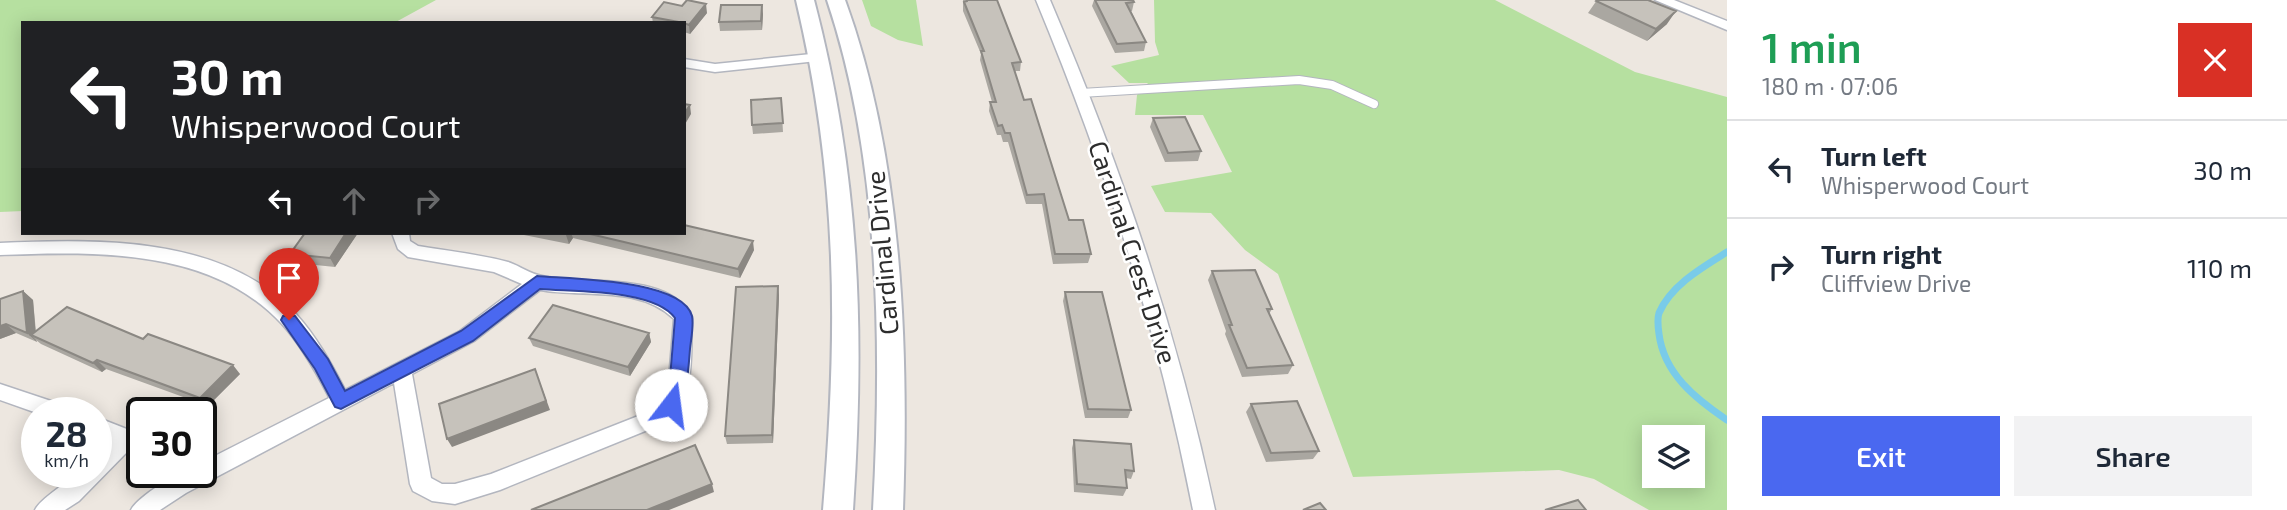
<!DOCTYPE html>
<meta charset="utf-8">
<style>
:root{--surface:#fff;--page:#f2f2f3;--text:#1f2937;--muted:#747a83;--line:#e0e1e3;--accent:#4a68f0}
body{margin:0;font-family:"Exo 2",sans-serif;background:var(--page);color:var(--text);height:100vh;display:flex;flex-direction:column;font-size:26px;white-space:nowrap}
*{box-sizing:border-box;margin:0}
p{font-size:23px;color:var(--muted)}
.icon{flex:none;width:38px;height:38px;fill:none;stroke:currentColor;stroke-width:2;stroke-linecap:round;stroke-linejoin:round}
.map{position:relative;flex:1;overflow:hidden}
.details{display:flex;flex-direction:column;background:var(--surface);width:560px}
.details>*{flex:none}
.top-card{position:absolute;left:21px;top:21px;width:665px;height:214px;border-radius:0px;box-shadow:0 4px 18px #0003;background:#202124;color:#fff;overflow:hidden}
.buttons{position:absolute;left:1642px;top:425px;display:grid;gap:14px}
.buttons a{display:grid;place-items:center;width:63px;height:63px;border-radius:0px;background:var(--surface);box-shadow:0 4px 18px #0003;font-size:35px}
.speed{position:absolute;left:21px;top:397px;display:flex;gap:14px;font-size:35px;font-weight:700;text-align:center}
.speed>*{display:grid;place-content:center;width:91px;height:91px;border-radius:50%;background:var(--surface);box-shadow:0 4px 18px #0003;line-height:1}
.speed small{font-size:18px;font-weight:400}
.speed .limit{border:4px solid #111;border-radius:10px;background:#fff;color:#111}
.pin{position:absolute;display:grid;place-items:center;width:60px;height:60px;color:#fff;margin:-72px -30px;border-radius:50% 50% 50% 0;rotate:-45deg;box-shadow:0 0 7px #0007}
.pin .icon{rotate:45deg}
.me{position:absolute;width:77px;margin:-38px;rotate:15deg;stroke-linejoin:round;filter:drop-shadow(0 0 5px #0008)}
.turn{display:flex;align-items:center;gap:24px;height:147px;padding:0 35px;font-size:32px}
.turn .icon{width:91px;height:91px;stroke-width:2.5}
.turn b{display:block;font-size:49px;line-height:60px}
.lanes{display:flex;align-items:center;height:66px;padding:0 35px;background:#0003;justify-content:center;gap:35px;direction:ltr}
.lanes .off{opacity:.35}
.round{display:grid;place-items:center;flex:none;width:74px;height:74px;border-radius:0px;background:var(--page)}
.head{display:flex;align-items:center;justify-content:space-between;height:119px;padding:0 35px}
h1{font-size:42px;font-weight:600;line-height:52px;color:#1e9e55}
.cta{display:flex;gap:14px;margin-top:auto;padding:14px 35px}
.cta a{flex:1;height:80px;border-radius:0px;background:var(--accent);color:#fff;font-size:28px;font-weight:600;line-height:80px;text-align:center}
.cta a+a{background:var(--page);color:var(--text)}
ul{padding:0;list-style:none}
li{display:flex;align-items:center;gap:21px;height:98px;padding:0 35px;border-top:2px solid var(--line)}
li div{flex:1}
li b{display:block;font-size:26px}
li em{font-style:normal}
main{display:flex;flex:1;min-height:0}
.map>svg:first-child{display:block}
.green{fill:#b6e0a0;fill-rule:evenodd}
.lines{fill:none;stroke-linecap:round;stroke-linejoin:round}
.stream{stroke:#79cbe9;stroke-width:7}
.lane-casing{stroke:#b3b6bf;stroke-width:10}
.street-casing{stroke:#b3b6bf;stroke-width:3}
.secondary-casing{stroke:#b3b6bf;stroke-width:4}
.lane{stroke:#fff;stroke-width:8}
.street{fill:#fff;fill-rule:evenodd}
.secondary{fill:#fff;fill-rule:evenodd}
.wall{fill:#aaa7a1}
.shaded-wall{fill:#8b8883}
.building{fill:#c6c2bb;stroke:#8b8883;stroke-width:2}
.route{fill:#4a68f0;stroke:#30449c;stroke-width:2}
.labels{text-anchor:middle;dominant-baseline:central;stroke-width:5;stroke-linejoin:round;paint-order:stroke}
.street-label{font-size:26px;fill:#2d2d2d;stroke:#fff}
</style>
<main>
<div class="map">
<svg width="1727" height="510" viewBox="0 0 1727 510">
<rect width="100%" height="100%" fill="#ede7e0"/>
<path class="green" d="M 0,0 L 436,0 L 394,23 L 23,23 L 23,211 L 0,212 Z
M 862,0 L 916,0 L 923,46 L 898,40 L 871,26 Z
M 1154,0 L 1495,0 L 1635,72 L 1727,97 L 1727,510 L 1649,510 L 1594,479 L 1559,470 L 1353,477 L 1278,274 L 1245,250 L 1211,213 L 1165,212 L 1151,186 L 1232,172 L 1203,115 L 1135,115 L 1137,95 L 1148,83 L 1129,83 L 1111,66 L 1159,55 L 1155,42 ZM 1654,438 L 1692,438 L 1692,476 L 1654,476 Z"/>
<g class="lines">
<path class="stream" d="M 1727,252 C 1703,267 1671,285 1659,313 C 1657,319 1658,327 1659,334 C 1664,374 1696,399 1727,420"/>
<defs>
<path id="lane" d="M 1081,93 L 1299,80 L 1332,85 L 1374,104"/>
<path id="street" d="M 1036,0 L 1050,0 C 1122,169 1177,330 1215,510 L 1193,510 C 1158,330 1106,169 1036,0 Z
M 1655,0 L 1674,0 L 1727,21 L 1727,30 Z
M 821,53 L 826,54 L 826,60 L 715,72 L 684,67 L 684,59 L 715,64 Z
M 392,233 L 409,233 L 410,241 L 418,246 C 448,251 478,254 508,262 C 520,266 530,274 542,276 C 585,286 668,270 692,317 C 690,357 697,394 665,423 L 500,490 L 455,504 L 432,501 L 413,491 L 410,484 L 394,383 L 186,493 L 160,510 L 131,510 C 136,499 171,476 183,473 C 189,471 196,472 201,472 L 201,463 L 329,398 L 328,395 C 315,370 301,345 282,324 C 211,247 95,252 0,255 L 0,243 C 98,239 223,235 296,314 C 316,336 331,363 345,390 L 460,331 L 522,284 L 494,272 L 408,257 L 398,249 ZM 540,290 C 584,298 639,285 674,319 L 668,391 L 664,399 L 651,411 L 491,474 L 455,484 L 442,484 L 431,478 L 412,374 L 474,341 Z
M 0,384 L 69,407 L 72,413 L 37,413 L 0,400 Z
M 96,417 L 142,435 L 142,455 L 130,449 L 79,501 L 65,510 L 35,510 C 40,499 67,483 78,472 L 96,472 L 96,455 L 111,440 L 96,435 Z"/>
<path id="secondary" d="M 796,0 L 814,0 C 860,176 865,330 853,510 L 823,510 C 838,330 838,177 796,0 Z
M 827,0 L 845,0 C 902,156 909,345 903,510 L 873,510 C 882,346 880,157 827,0 Z"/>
</defs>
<use href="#lane" class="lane-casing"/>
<use href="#street" class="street-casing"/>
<use href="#secondary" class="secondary-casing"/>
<use href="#lane" class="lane"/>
<use href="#street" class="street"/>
<use href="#secondary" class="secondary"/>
</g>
<path class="wall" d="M 963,0 L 997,0 L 1021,62 L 1020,71 L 1015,71 L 1024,100 L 1069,220 L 1091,254 L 1088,263 L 1053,264 L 1042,204 L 1026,204 L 1008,142 L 1003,142 L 1001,135 L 997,135 L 989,111 L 990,102 L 992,102 L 980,60 L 981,54 L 963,11 Z
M 1094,0 L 1133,0 L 1134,2 L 1132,11 L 1131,11 L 1146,42 L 1144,51 L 1115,53 L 1092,6 Z
M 1597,0 L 1667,24 L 1647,41 L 1588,13 Z
M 707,13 L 690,34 L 684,32 L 684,23 L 653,23 L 652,17 Z
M 763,14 L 762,30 L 720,31 L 719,22 Z
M 781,98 L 783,132 L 753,134 L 752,125 Z
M 1153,118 L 1201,151 L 1198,161 L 1165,162 L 1150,127 Z
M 305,233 L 358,233 L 335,267 L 296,263 L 290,254 Z
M 514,233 L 684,233 L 754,250 L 740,278 L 573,238 L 569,244 Z
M 1212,271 L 1272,309 L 1269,314 L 1293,365 L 1288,374 L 1242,377 L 1225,334 L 1226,331 L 1208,280 Z
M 23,291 L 33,300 L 36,332 L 143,339 L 240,374 L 208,406 L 106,369 L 102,372 L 41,344 L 36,340 L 37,342 L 16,333 L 0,339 L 0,299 Z
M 1065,292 L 1131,410 L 1128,418 L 1085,418 L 1063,301 Z
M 779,295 L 773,443 L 727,444 L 725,436 Z
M 649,333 L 651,342 L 630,376 L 533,346 L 529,338 Z
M 1251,404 L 1319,451 L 1313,459 L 1266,462 L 1246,412 Z
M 1074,440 L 1134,471 L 1131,479 L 1126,478 L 1127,488 L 1123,496 L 1074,492 L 1072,448 Z"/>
<path class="shaded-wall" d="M 706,4 L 707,13 L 690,34 L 689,25 Z
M 762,5 L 763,14 L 762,30 L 761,21 Z
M 1676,11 L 1667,24 L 1647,41 L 1656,29 Z
M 690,105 L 691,114 L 684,126 L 684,114 Z
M 346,233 L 358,233 L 335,267 L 330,258 Z
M 567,233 L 571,233 L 573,238 L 569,244 L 566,235 Z
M 753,241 L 754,250 L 740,278 L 738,269 Z
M 778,286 L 779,295 L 773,443 L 772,435 Z
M 23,291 L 33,300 L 36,338 L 31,335 L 36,340 L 37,342 L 27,333 Z
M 6,324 L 16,333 L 0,339 L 0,326 Z
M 649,333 L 651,342 L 630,376 L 628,367 Z
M 97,360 L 106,369 L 102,372 L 93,363 Z
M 233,365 L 240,374 L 208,406 L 200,398 Z
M 535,369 L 550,410 L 452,447 L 447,439 Z
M 712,484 L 714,492 L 669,510 L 647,510 Z"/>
<path class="building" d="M 687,0 L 706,4 L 689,25 L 684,23 L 652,17 L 664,2 L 682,6 Z
M 967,0 L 997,0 L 1021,62 L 1012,63 L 1024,100 L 1031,99 L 1069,220 L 1083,220 L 1091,254 L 1055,254 L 1044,194 L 1027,195 L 1010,133 L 1005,133 L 1002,125 L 998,126 L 990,102 L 996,102 L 981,51 L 984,51 L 964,2 L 967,1 Z
M 1095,0 L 1133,0 L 1134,2 L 1126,3 L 1146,42 L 1117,44 Z
M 1597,0 L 1648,0 L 1676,11 L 1656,29 L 1596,1 Z
M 721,5 L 762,5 L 761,21 L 719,22 Z
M 781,98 L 783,123 L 752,125 L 751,100 Z
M 684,104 L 690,105 L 684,114 Z
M 1185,117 L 1201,151 L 1168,153 L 1153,118 Z
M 684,225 L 753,241 L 738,269 L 586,233 L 684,233 Z
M 305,233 L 346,233 L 330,258 L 290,254 Z
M 1255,270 L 1272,309 L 1267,309 L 1293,365 L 1247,368 L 1229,325 L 1232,325 L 1212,271 Z
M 778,286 L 772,435 L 725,436 L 736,287 Z
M 23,291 L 27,333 L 6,324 L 0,326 L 0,299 Z
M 1065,292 L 1102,292 L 1131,410 L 1088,409 Z
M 553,305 L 649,333 L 628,367 L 529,338 Z
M 67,307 L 143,339 L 148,334 L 233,365 L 200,398 L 97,360 L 93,363 L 31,335 Z
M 535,369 L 546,401 L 447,439 L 439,404 Z
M 1297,401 L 1319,451 L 1271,453 L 1251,404 Z
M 1074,440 L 1131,444 L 1134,471 L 1125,470 L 1127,488 L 1077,484 Z
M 695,445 L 712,484 L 647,510 L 531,510 Z
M 1578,500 L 1586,510 L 1545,510 Z
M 1320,503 L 1326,510 L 1303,510 Z"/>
<path class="route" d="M 537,276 C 569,279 682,279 692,316 C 694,325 691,339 690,349 C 688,373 688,388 677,410 L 671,413 L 664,410 L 662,405 L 669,390 L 675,318 C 654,289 575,292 540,289 L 473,341 L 341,409 L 335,407 L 315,369 L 281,320 L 283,316 L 295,316 L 328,359 L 345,391 L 461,331 Z"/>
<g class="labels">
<g class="street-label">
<text transform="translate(1134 252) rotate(72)">Cardinal Crest Drive</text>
<text transform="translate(881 253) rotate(-95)">Cardinal Drive</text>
</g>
</g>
</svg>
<div class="buttons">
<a><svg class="icon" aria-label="layers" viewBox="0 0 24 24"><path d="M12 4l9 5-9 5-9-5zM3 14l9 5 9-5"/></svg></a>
</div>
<div class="speed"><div>28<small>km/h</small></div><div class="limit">30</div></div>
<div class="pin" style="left:289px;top:320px;background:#d93025"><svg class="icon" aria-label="arrive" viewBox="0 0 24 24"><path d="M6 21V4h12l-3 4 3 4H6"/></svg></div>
<svg class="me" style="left:671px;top:405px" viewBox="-20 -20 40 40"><circle r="19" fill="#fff"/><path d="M0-13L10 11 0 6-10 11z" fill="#4a68f0"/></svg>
<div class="top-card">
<div class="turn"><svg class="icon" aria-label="left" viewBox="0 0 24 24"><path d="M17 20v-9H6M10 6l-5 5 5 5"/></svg><div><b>30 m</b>Whisperwood Court</div></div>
<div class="lanes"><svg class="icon" aria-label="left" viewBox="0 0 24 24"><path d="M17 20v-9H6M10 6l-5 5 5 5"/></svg><svg class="icon off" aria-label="ahead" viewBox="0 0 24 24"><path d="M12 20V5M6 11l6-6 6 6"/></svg><svg class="icon off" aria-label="right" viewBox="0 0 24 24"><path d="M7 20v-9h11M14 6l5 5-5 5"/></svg></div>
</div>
</div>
<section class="details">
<div class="head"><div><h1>1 min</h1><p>180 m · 07:06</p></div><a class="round" style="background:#d93025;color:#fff"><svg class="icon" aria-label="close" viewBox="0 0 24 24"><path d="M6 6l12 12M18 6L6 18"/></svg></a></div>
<ul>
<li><svg class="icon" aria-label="left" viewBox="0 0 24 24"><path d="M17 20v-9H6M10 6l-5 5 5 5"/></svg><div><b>Turn left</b><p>Whisperwood Court</p></div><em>30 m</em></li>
<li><svg class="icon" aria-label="right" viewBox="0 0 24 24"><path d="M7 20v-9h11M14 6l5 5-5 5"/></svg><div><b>Turn right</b><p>Cliffview Drive</p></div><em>110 m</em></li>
</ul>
<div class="cta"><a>Exit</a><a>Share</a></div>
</section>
</main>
